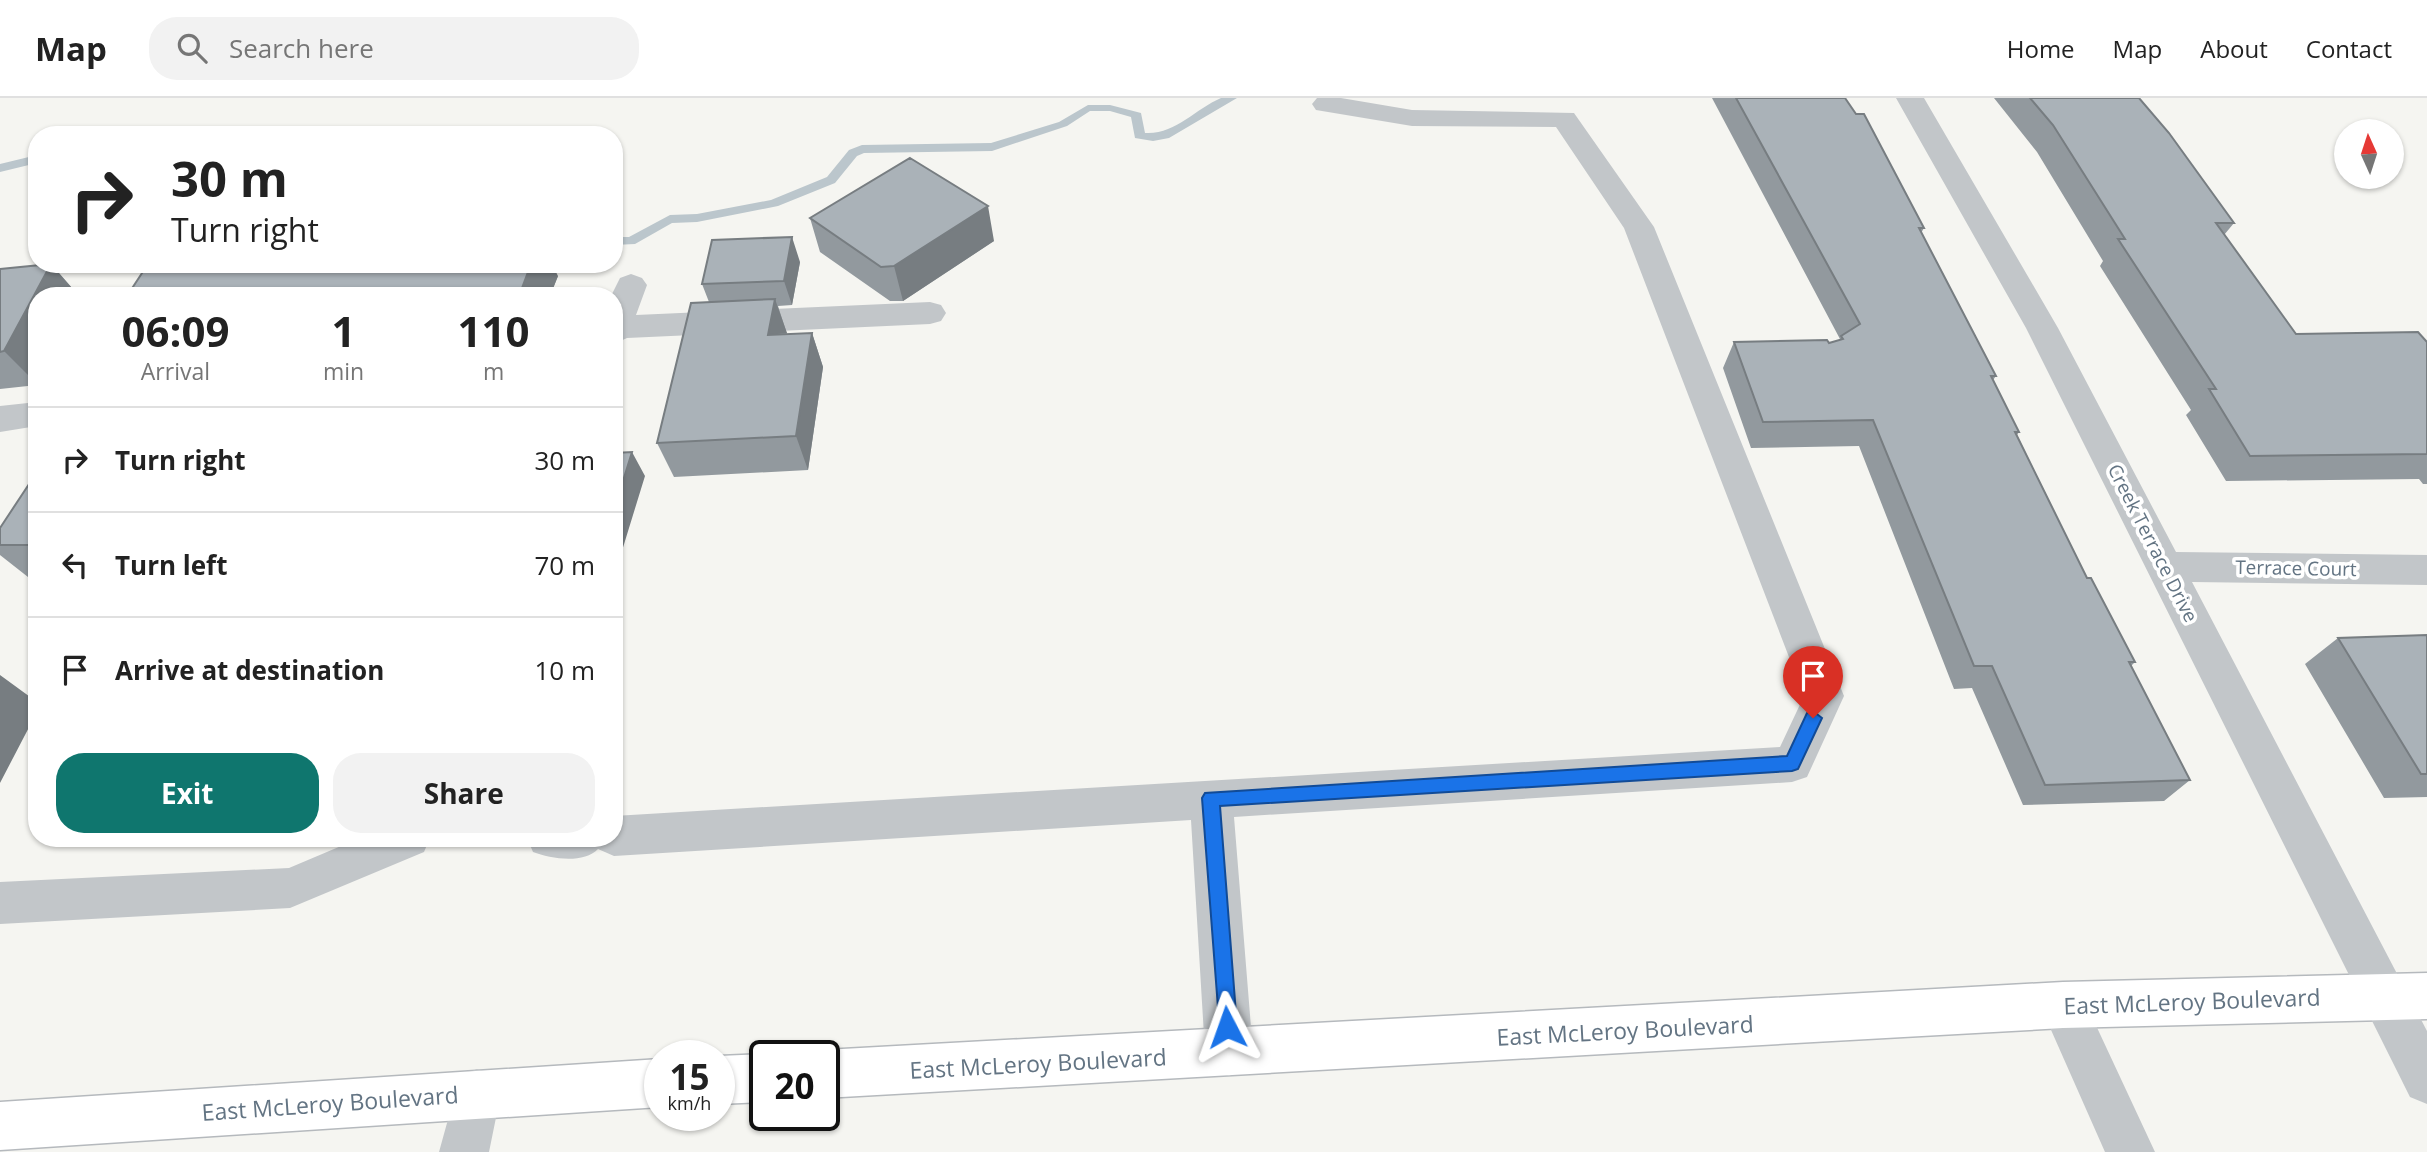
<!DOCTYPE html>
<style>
:root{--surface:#fff;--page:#f2f2f2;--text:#222;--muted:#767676;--line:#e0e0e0;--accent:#0f766e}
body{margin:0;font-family:"Open Sans",sans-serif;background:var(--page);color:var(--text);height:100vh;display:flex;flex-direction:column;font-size:26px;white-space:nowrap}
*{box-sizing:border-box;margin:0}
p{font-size:23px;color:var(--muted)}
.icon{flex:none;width:38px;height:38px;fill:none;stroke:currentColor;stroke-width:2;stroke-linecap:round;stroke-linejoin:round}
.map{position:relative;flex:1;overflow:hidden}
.side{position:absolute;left:28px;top:189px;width:595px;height:560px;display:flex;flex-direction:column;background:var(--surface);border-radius:28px;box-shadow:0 2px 5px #0004}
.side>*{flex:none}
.guide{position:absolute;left:28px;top:28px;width:595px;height:147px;border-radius:28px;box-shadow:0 2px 5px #0004;background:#fff;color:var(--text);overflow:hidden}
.needle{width:46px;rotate:357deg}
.fabs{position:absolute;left:2334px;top:21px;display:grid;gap:14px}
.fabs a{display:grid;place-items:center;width:70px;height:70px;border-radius:50%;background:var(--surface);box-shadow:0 2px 5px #0004;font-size:35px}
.speed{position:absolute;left:644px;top:942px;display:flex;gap:14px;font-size:35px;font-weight:700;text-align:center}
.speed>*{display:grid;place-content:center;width:91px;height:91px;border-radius:50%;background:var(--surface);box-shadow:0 2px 5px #0004;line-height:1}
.speed small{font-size:18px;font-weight:400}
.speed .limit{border:4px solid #111;border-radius:10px;background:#fff;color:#111}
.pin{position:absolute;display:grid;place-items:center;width:60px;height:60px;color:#fff;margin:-72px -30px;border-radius:50% 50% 50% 0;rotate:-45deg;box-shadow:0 0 7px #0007}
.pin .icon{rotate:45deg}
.me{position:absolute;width:77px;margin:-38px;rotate:356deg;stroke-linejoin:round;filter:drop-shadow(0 0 5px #0008)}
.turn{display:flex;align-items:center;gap:24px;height:147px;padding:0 28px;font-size:32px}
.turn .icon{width:91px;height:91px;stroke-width:2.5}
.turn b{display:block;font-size:49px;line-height:60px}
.eta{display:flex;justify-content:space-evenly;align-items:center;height:119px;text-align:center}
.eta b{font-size:42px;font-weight:700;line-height:49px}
.action{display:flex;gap:14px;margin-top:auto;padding:14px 28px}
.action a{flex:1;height:80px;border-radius:28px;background:var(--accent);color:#fff;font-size:28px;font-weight:700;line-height:80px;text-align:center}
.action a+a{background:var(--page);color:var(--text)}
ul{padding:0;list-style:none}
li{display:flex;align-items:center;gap:21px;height:105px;padding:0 28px;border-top:2px solid var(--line)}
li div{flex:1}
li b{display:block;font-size:26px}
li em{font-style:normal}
header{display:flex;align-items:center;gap:42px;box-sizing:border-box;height:98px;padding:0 35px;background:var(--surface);border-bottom:2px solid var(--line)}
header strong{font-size:33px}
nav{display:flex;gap:38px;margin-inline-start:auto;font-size:24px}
.search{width:490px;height:63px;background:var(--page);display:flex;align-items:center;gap:18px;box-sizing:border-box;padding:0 24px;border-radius:28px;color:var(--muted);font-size:26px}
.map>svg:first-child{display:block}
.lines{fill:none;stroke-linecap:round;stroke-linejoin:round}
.stream{fill:#bbc6cc;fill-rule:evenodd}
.major-casing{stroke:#b5b9bd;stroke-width:3}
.minor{fill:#c2c6c9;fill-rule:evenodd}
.major{fill:#fff;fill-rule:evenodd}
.wall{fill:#92999e}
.shaded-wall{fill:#777d81}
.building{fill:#aab2b8;stroke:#777d81;stroke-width:2}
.route{fill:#1a73e8;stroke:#114b97;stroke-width:2}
.labels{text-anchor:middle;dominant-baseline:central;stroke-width:7;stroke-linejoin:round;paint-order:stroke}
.street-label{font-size:19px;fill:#637483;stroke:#fff}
.near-street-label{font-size:23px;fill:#637483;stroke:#fff}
</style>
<header>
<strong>Map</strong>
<div class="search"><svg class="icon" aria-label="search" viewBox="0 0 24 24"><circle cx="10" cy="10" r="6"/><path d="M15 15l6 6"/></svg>Search here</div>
<nav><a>Home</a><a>Map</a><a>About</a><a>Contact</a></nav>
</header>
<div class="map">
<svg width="2427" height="1054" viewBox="0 0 2427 1054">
<rect width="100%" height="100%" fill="#f5f5f1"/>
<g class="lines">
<path class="stream" d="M 1221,0 L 1237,0 L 1169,40 L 1153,43 L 1135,40 L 1131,19 L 1110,13 L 1090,13 L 1067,28 L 992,53 L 864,55 L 857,58 L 835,85 L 778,108 L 697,124 L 672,125 L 635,146 L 614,147 L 614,139 L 629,139 L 670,117 L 697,116 L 771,102 L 827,79 L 849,52 L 862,47 L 991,45 L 1059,24 L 1088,7 L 1110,7 L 1141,15 L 1145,35 C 1175,37 1195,11 1221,0 Z
M 37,57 L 37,65 L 0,74 L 0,66 Z"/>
<defs>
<path id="major" d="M 2427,875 L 2427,921 L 2063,930 L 824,1000 L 824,957 L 812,957 L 824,952 L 2063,884 Z
M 765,956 L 768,957 L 765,957 L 765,1004 L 719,1006 L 719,958 Z
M 660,961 L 660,1009 L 0,1052 L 0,1004 Z"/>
</defs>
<use href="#major" class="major-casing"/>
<path class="minor" d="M 1317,0 L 1341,0 L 1412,12 L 1574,15 L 1654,129 L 1844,598 L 1807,679 L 1792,684 L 1234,719 L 1253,954 L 1246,971 L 1229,978 L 1212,971 L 1205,954 L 1191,722 L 614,758 L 598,751 C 584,766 551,761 533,754 L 527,740 L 614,740 L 614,718 L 1780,649 L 1804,598 L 1624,130 L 1556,29 L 1412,28 L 1316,12 L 1312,6 Z
M 1896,0 L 1924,0 L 2058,230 L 2176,454 L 2427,457 L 2427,487 L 2192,484 L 2427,933 L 2427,1006 L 2410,999 L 2026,230 Z
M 631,176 L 642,180 L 647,187 L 636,217 L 930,204 L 941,207 L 946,215 L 941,223 L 930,226 L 627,240 L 614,246 L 614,198 L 611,198 L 620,180 Z
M 37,304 L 37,328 L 0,334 L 0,308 Z
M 360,740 L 430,740 L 424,754 L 290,810 L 0,826 L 0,784 L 289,770 Z
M 2063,884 L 2079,891 L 2155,1054 L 2105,1054 L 2040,907 L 2047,891 Z
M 477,971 L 494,978 L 501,995 L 489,1054 L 439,1054 L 460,978 Z"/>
<use href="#major" class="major"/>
</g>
<path class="wall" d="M 1712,0 L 1845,0 L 1924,130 L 1921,135 L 1996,278 L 1993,282 L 2019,334 L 2017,337 L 2087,480 L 2135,564 L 2131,568 L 2190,682 L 2164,703 L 2023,707 L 1972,590 L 1954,591 L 1859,348 L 1751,350 L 1723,270 L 1734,244 L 1829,245 L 1839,243 L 1840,241 Z
M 1994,0 L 2139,0 L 2234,125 L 2224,137 L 2296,236 L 2427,244 L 2427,386 L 2423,386 L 2419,381 L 2226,383 L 2186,317 L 2191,312 L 2100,168 L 2103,163 L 2037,54 Z
M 810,120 L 994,143 L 903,203 L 890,203 L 820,154 Z
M 800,164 L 792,207 L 778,208 L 787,236 L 812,235 L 823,269 L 808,372 L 674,379 L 657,345 L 709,204 L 702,186 Z
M 51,166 L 79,198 L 37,198 L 37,287 L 0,291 L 0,171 Z
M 558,178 L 550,198 L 127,198 Z
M 37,374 L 37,479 L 28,479 L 0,457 L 0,430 Z
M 2427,537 L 2427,699 L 2384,700 L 2305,566 L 2338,540 Z"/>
<path class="shaded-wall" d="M 988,108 L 994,143 L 903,203 L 894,168 Z
M 792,139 L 800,164 L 792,207 L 784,183 Z
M 51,166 L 79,198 L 37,198 L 37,286 L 4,253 Z
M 531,166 L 552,166 L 558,178 L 550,198 L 519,198 Z
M 775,201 L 787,235 L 768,237 Z
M 812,235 L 823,269 L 808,372 L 796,338 Z
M 632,354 L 645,378 L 617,469 L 614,463 L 614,412 Z
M 0,577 L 37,604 L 37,614 L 0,685 Z"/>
<path class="building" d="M 1736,0 L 1845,0 L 1856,16 L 1864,16 L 1924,130 L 1919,130 L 1996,278 L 1991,278 L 2019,334 L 2015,334 L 2087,480 L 2091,480 L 2135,564 L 2129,564 L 2190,682 L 2045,687 L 1992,568 L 1974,568 L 1873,322 L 1763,324 L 1734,244 L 1827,242 L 1829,245 L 1843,241 L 1841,238 L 1860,226 Z
M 2030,0 L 2139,0 L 2169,35 L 2234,125 L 2216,125 L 2296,236 L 2418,234 L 2427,244 L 2427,356 L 2250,358 L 2209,291 L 2216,291 L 2118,141 L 2125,141 L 2053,27 Z
M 910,60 L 988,108 L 894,168 L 881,169 L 810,120 Z
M 792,139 L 784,183 L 702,186 L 712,142 Z
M 51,166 L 4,253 L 0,254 L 0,171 Z
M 148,166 L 531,166 L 519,198 L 346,198 L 347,196 L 248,198 L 127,198 Z
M 775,201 L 768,237 L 812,235 L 796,338 L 657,345 L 691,205 Z
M 632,354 L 614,412 L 614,355 Z
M 37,374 L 37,447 L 0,447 L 0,430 Z
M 2427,537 L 2427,676 L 2421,676 L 2338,540 Z"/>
<path class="route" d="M 1813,613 L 1822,620 L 1798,671 L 1792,673 L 1220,708 L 1237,929 L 1234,936 L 1227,939 L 1220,936 L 1202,700 L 1205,695 L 1787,658 L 1807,615 Z"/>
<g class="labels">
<g class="street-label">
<text transform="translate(2153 445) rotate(63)">Creek Terrace Drive</text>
<text transform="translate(2296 470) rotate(1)">Terrace Court</text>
</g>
<g class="near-street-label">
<text transform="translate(2192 903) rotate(-2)">East McLeroy Boulevard</text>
<text transform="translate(1625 932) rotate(-3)">East McLeroy Boulevard</text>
<text transform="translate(1038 965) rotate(-3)">East McLeroy Boulevard</text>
<text transform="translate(330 1005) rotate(-4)">East McLeroy Boulevard</text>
</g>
</g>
</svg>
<div class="fabs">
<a><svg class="needle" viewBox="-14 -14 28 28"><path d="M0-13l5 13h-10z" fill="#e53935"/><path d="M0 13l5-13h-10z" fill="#767676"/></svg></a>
</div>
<div class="speed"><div>15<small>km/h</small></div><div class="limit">20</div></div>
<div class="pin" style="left:1813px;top:620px;background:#d93025"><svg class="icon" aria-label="arrive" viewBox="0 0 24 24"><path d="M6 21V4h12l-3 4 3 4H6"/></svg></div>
<svg class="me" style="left:1227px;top:929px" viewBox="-20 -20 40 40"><path d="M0-17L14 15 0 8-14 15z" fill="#1a73e8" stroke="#fff" stroke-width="4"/></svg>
<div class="guide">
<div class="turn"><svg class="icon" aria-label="right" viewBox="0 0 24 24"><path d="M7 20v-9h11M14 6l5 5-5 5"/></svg><div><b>30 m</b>Turn right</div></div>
</div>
<section class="side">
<div class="eta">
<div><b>06:09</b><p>Arrival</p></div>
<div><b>1</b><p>min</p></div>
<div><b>110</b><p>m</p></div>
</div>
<ul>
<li><svg class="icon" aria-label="right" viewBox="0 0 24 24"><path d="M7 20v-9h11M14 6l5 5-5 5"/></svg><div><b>Turn right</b></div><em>30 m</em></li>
<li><svg class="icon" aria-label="left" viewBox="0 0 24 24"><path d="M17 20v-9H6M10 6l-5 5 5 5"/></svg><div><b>Turn left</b></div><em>70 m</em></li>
<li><svg class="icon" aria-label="arrive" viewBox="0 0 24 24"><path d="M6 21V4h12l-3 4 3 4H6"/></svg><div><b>Arrive at destination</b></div><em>10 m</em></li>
</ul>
<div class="action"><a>Exit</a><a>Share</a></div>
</section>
</div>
